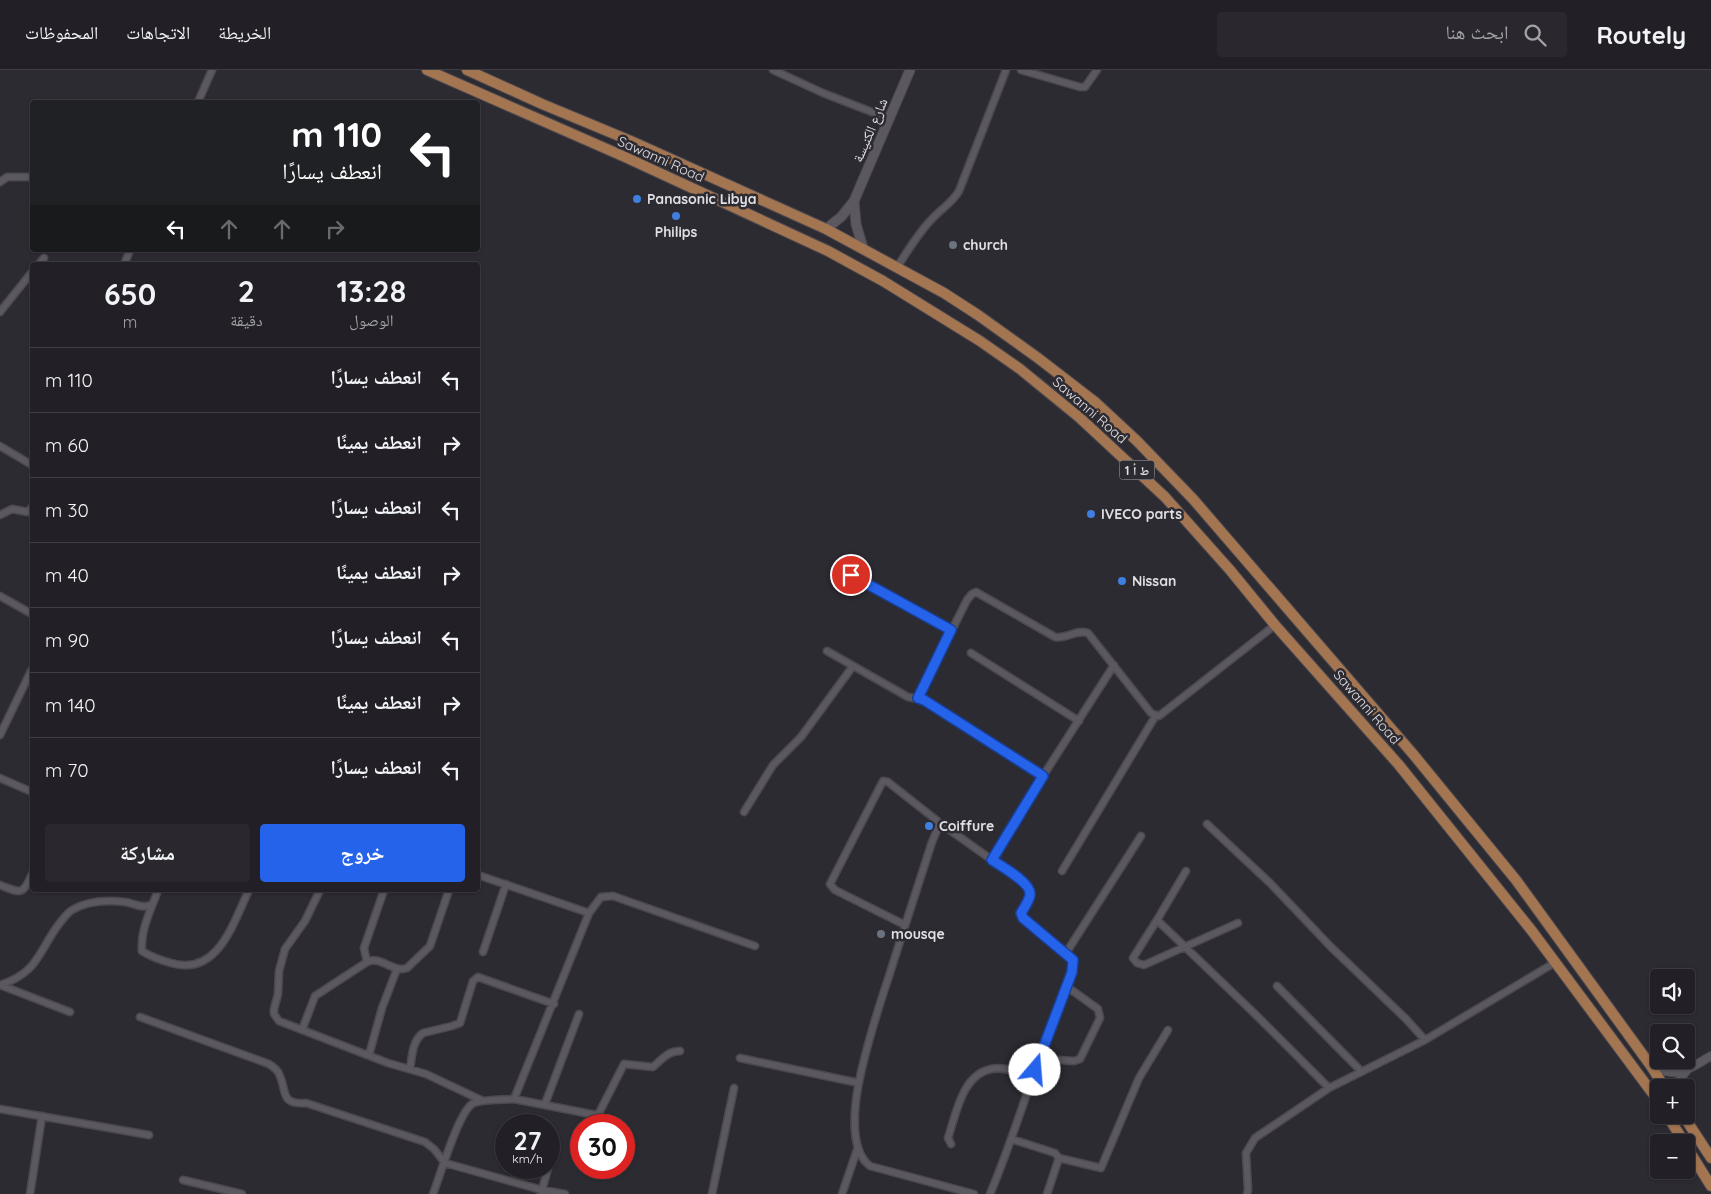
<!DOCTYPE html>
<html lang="ar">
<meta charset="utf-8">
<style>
:root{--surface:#222026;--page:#2a282e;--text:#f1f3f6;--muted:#a2a3a7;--line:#3f3e43;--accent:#2563eb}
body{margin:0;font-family:Quicksand,"Noto Naskh Arabic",sans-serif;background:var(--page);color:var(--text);direction:rtl;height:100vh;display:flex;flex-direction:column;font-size:19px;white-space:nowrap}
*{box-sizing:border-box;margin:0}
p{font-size:16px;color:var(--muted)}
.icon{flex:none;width:28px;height:28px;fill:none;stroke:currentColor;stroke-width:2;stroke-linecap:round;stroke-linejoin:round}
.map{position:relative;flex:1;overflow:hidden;direction:ltr}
.panel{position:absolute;left:30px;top:192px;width:450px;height:630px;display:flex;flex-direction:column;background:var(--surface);border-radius:5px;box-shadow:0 1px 4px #0004,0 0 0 1px var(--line);direction:rtl}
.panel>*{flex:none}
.guide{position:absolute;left:30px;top:30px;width:450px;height:152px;border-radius:5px;box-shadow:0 1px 4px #0004,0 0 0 1px var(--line);direction:rtl;background:#202124;color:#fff;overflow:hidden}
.controls{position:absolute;left:1650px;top:899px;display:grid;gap:10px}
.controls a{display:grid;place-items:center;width:45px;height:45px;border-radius:5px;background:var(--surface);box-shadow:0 1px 4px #0004,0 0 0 1px var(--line);font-size:25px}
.speed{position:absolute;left:495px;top:1044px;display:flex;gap:10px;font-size:25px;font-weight:700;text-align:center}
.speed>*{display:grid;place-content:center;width:65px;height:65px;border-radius:50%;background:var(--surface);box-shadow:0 1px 4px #0004,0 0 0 1px var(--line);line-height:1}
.speed small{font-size:12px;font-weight:400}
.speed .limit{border:8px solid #d22;background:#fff;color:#111}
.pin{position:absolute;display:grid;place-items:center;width:42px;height:42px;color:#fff;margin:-21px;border:2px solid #fff;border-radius:50%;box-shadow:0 1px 5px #0007}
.me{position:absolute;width:55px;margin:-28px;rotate:18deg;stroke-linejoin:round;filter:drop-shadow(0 0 4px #0008)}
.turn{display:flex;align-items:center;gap:18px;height:105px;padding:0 15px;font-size:22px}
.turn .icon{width:65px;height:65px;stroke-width:2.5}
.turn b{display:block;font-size:35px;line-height:42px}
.lanes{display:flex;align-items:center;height:48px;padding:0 15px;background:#0003;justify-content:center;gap:25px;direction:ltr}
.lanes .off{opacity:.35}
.eta{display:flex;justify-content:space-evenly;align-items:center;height:85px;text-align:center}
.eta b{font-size:30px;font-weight:700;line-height:35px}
.action{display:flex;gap:10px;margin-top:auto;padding:10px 15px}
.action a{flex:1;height:58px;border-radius:5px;background:var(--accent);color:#fff;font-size:20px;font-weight:700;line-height:58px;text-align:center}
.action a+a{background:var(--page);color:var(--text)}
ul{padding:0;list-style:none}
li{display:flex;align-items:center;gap:15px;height:65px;padding:0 15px;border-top:1px solid var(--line)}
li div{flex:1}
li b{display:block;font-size:19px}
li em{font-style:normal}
header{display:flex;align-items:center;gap:30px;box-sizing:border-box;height:70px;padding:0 25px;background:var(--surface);border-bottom:1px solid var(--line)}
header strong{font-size:24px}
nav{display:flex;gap:28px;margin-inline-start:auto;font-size:18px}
.search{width:350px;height:45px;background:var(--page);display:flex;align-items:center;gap:12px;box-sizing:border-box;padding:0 18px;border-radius:5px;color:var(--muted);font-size:19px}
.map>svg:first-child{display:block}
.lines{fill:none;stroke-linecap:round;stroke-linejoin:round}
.minor-casing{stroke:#4b484f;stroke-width:9}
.tertiary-casing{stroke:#4b484f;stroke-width:10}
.secondary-casing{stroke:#4b484f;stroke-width:11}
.trunk-casing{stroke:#4b484f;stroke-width:12}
.minor{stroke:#5b5860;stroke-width:6}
.tertiary{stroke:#5b5860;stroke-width:8}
.secondary{stroke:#5b5860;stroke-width:9}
.trunk{stroke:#a37551;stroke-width:10}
.route-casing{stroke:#184099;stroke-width:12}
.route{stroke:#2563eb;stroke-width:9}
.shop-dot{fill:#3f7fe0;stroke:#2d2b32;stroke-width:2}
.worship-dot{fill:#6b7280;stroke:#2d2b32;stroke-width:2}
.labels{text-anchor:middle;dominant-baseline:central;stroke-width:5;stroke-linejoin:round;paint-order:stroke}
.shield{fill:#2d2b32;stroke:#aba9af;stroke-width:1}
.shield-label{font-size:12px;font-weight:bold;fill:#e1dfe4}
.street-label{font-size:14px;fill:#e1dfe4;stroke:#2d2b32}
.poi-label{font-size:14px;font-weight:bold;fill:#e1dfe4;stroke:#2d2b32;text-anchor:start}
</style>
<header>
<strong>Routely</strong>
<div class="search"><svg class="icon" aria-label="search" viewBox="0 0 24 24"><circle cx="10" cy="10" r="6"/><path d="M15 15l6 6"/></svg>ابحث هنا</div>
<nav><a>الخريطة</a><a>الاتجاهات</a><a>المحفوظات</a></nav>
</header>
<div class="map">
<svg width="1711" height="1124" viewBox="0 0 1711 1124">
<rect width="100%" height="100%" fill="#2d2b32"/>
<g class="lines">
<defs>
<path id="minor" d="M 773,0 L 823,23 L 890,49
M 1021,0 L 1080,17 L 1085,17 L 1097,0
M 198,32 L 212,0
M 0,112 L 7,107 L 32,107
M 38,195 L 44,188
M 124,195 L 130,180
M 897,197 C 908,181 918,163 932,149 C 941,139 952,133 959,121 L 1006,0
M 0,242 L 32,202
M 0,376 L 32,395
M 0,445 L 12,439 L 28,442 L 32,437
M 851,505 L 951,560
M 0,526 L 32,544
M 827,581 L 908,627 L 924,630 L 1043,706
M 971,583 L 1079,651
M 918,628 L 967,530 L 972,524 L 976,522 L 1055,567 C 1068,569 1076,559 1088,563 L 1151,643 L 1159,646 L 1275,555
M 0,665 L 32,599
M 0,708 L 32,722
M 744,742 L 773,695 L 801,667 L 853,596
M 940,753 L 932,772 C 918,816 903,861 889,906 C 877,942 865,980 858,1017 C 854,1040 850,1081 870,1096 L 974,1124
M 1207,754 L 1271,814 L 1331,877 L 1406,949 L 1425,970
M 992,790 L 1043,706 L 1114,595
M 1062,801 L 1156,645
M 1186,801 L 1157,850 L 1255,944 L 1329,1018
M 478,805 L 589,843
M 0,815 C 20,823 23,826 32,804
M 158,820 C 151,840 140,860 142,881 C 151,887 160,890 171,893 C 218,907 233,853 249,820
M 320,820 L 305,851 L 285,879 L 279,901 L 278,924 L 274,939 L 274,944 L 279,951 L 388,993 L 426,1004 L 481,1030
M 1157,850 L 1133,888 L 1137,893 L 1144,895 L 1238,853
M 905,855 L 835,820 L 830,814 L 883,711 L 888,712 L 940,753 L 1023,812 C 1035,824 1028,830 1021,843 L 1022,846 L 1073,890 C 1074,906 1053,948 1047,965 C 1028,1018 1012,1072 990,1124
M 483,882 L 506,814
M 1066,883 L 1141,766
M 367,892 L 364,878 L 384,820
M 0,915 C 38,903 38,882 59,854 C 63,849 67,843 72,840 C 87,831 108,830 125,832 C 134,833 141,839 151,835
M 0,915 L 70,942
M 1277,916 L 1361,1001
M 140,947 L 269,994 C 272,996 276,999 278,1002 C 288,1019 278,1035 306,1033 L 425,1072 L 434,1079 L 445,1093 L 542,1120 L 565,1124
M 302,960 L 315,926 L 367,892 C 380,885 393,903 407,898 L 430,876 L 449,820
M 369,985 L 382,938 L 397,899
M 740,988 L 859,1013
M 1059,990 L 1074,991 L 1080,989 L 1100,948 L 1098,939 L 1066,916
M 410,999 C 412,987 412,971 423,963 L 452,956 L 460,953 L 473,911 L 478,907 L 554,934
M 514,1029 L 596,1045 L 599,1043 L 624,994 L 653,997 C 662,989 668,981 680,981
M 545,1034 L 579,944
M 0,1039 L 149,1065
M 1011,1069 L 1055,1083 L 1059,1088 L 1101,1098 L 1139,1008 L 1168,960
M 951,1074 L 948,1068 C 956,1044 962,1005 991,999 C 1004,996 1021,1003 1033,1006
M 549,1095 L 550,1090
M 183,1110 L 242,1124
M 30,1124 L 42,1046
M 433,1124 C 440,1106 458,1044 472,1034 C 480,1029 504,1030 514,1029 L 589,843 L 601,827 L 613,826 L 755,876
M 541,1124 L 548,1098
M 712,1124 L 734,1018
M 842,1124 L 858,1077
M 1047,1124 L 1059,1088
M 1247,1124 L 1248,1120 L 1246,1083 L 1255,1068 L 1329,1018 L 1425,970 L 1556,892"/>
<path id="tertiary" d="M 1651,996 C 1680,1009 1686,1000 1711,986
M 1676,1018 L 1680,1009 L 1687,1000"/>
<path id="secondary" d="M 854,131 L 856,154 L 863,178
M 826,159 L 841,147 L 854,131 L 910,0"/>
<path id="trunk" d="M 427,0 L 625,87 L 828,181 L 883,211 L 980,271 L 1020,299 L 1080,348 L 1165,427 L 1230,500 L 1275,555 L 1399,695 L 1532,861 L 1659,1032
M 467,0 L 542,34 L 631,71 L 826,159 L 944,223 L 978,245 L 1038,288 L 1095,332 L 1137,371 L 1193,429 L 1413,684 L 1516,810 L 1651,996 L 1665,1018
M 1667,1045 L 1684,1072
M 1683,1045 L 1711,1088
M 1686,1076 L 1711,1116"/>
</defs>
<use href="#minor" class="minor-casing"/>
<use href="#tertiary" class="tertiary-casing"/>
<use href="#secondary" class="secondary-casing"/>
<use href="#trunk" class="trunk-casing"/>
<use href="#minor" class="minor"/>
<use href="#tertiary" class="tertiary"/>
<use href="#secondary" class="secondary"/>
<use href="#trunk" class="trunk"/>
</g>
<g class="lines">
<defs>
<path id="route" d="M 851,505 L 951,560 L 918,628 L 924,630 L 1043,706 L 992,790 C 1001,796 1032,813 1030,825 C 1029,831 1024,838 1021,843 L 1023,848 L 1073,890 L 1072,902 L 1035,1000"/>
</defs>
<use href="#route" class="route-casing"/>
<use href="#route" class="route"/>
</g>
<g class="shop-dot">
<circle cx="637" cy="129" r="5"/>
<circle cx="676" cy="146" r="5"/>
<circle cx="1091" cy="444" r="5"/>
<circle cx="1122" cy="511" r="5"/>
<circle cx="929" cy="756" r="5"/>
</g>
<g class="worship-dot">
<circle cx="953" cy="175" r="5"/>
<circle cx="881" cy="864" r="5"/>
</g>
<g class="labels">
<rect class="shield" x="1119.5" y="390.5" width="35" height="19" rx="4"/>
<g class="shield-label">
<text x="1137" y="400">ط أ 1</text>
</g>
<g class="street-label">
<text transform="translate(870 60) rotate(-67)">شارع الكنيسة</text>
<text transform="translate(661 89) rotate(24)">Sawanni Road</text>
<text transform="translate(1090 340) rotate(41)">Sawanni Road</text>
<text transform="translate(1367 637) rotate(49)">Sawanni Road</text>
</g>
<g class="poi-label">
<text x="647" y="129">Panasonic Libya</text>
<text x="676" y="162" text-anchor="middle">Philips</text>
<text x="963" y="175">church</text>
<text x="1101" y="444">IVECO parts</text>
<text x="1132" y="511">Nissan</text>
<text x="939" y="756">Coiffure</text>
<text x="891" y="864">mousqe</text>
</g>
</g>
</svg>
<div class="controls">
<a><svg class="icon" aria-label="sound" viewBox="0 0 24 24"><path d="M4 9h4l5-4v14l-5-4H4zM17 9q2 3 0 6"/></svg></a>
<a><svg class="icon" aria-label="search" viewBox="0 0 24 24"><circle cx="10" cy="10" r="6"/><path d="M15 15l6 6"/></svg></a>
<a>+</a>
<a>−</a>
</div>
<div class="speed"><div>27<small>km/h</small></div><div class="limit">30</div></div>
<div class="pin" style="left:851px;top:505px;background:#d93025"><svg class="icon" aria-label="arrive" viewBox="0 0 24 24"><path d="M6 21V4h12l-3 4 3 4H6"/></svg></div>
<svg class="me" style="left:1035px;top:1000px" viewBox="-20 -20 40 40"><circle r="19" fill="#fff"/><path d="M0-13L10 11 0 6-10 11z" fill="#2563eb"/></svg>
<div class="guide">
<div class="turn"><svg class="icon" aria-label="left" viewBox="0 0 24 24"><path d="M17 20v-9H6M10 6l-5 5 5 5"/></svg><div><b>110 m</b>انعطف يسارًا</div></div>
<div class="lanes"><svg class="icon" aria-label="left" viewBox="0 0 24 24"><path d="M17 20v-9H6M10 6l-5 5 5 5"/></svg><svg class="icon off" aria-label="ahead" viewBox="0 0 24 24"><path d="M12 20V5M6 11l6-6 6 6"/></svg><svg class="icon off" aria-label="ahead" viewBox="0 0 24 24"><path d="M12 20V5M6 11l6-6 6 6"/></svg><svg class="icon off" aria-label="right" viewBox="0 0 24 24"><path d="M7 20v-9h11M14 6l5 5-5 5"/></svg></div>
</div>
<section class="panel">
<div class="eta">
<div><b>13:28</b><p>الوصول</p></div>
<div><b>2</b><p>دقيقة</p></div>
<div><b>650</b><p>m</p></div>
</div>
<ul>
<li><svg class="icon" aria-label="left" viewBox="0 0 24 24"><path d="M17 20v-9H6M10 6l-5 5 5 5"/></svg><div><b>انعطف يسارًا</b></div><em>110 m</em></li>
<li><svg class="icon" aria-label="right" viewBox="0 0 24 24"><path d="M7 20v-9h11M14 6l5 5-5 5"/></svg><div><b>انعطف يمينًا</b></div><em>60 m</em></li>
<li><svg class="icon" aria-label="left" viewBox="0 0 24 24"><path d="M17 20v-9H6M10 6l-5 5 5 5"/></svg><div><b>انعطف يسارًا</b></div><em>30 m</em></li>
<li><svg class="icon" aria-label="right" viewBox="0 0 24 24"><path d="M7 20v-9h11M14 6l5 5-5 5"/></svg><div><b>انعطف يمينًا</b></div><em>40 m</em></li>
<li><svg class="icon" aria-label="left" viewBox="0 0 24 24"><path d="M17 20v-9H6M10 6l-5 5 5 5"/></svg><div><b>انعطف يسارًا</b></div><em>90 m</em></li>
<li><svg class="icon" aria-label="right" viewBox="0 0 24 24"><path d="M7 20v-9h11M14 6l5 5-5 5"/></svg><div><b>انعطف يمينًا</b></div><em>140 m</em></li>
<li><svg class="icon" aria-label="left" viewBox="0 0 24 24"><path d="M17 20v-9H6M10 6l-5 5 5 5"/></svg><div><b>انعطف يسارًا</b></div><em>70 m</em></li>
</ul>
<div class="action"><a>خروج</a><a>مشاركة</a></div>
</section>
</div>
